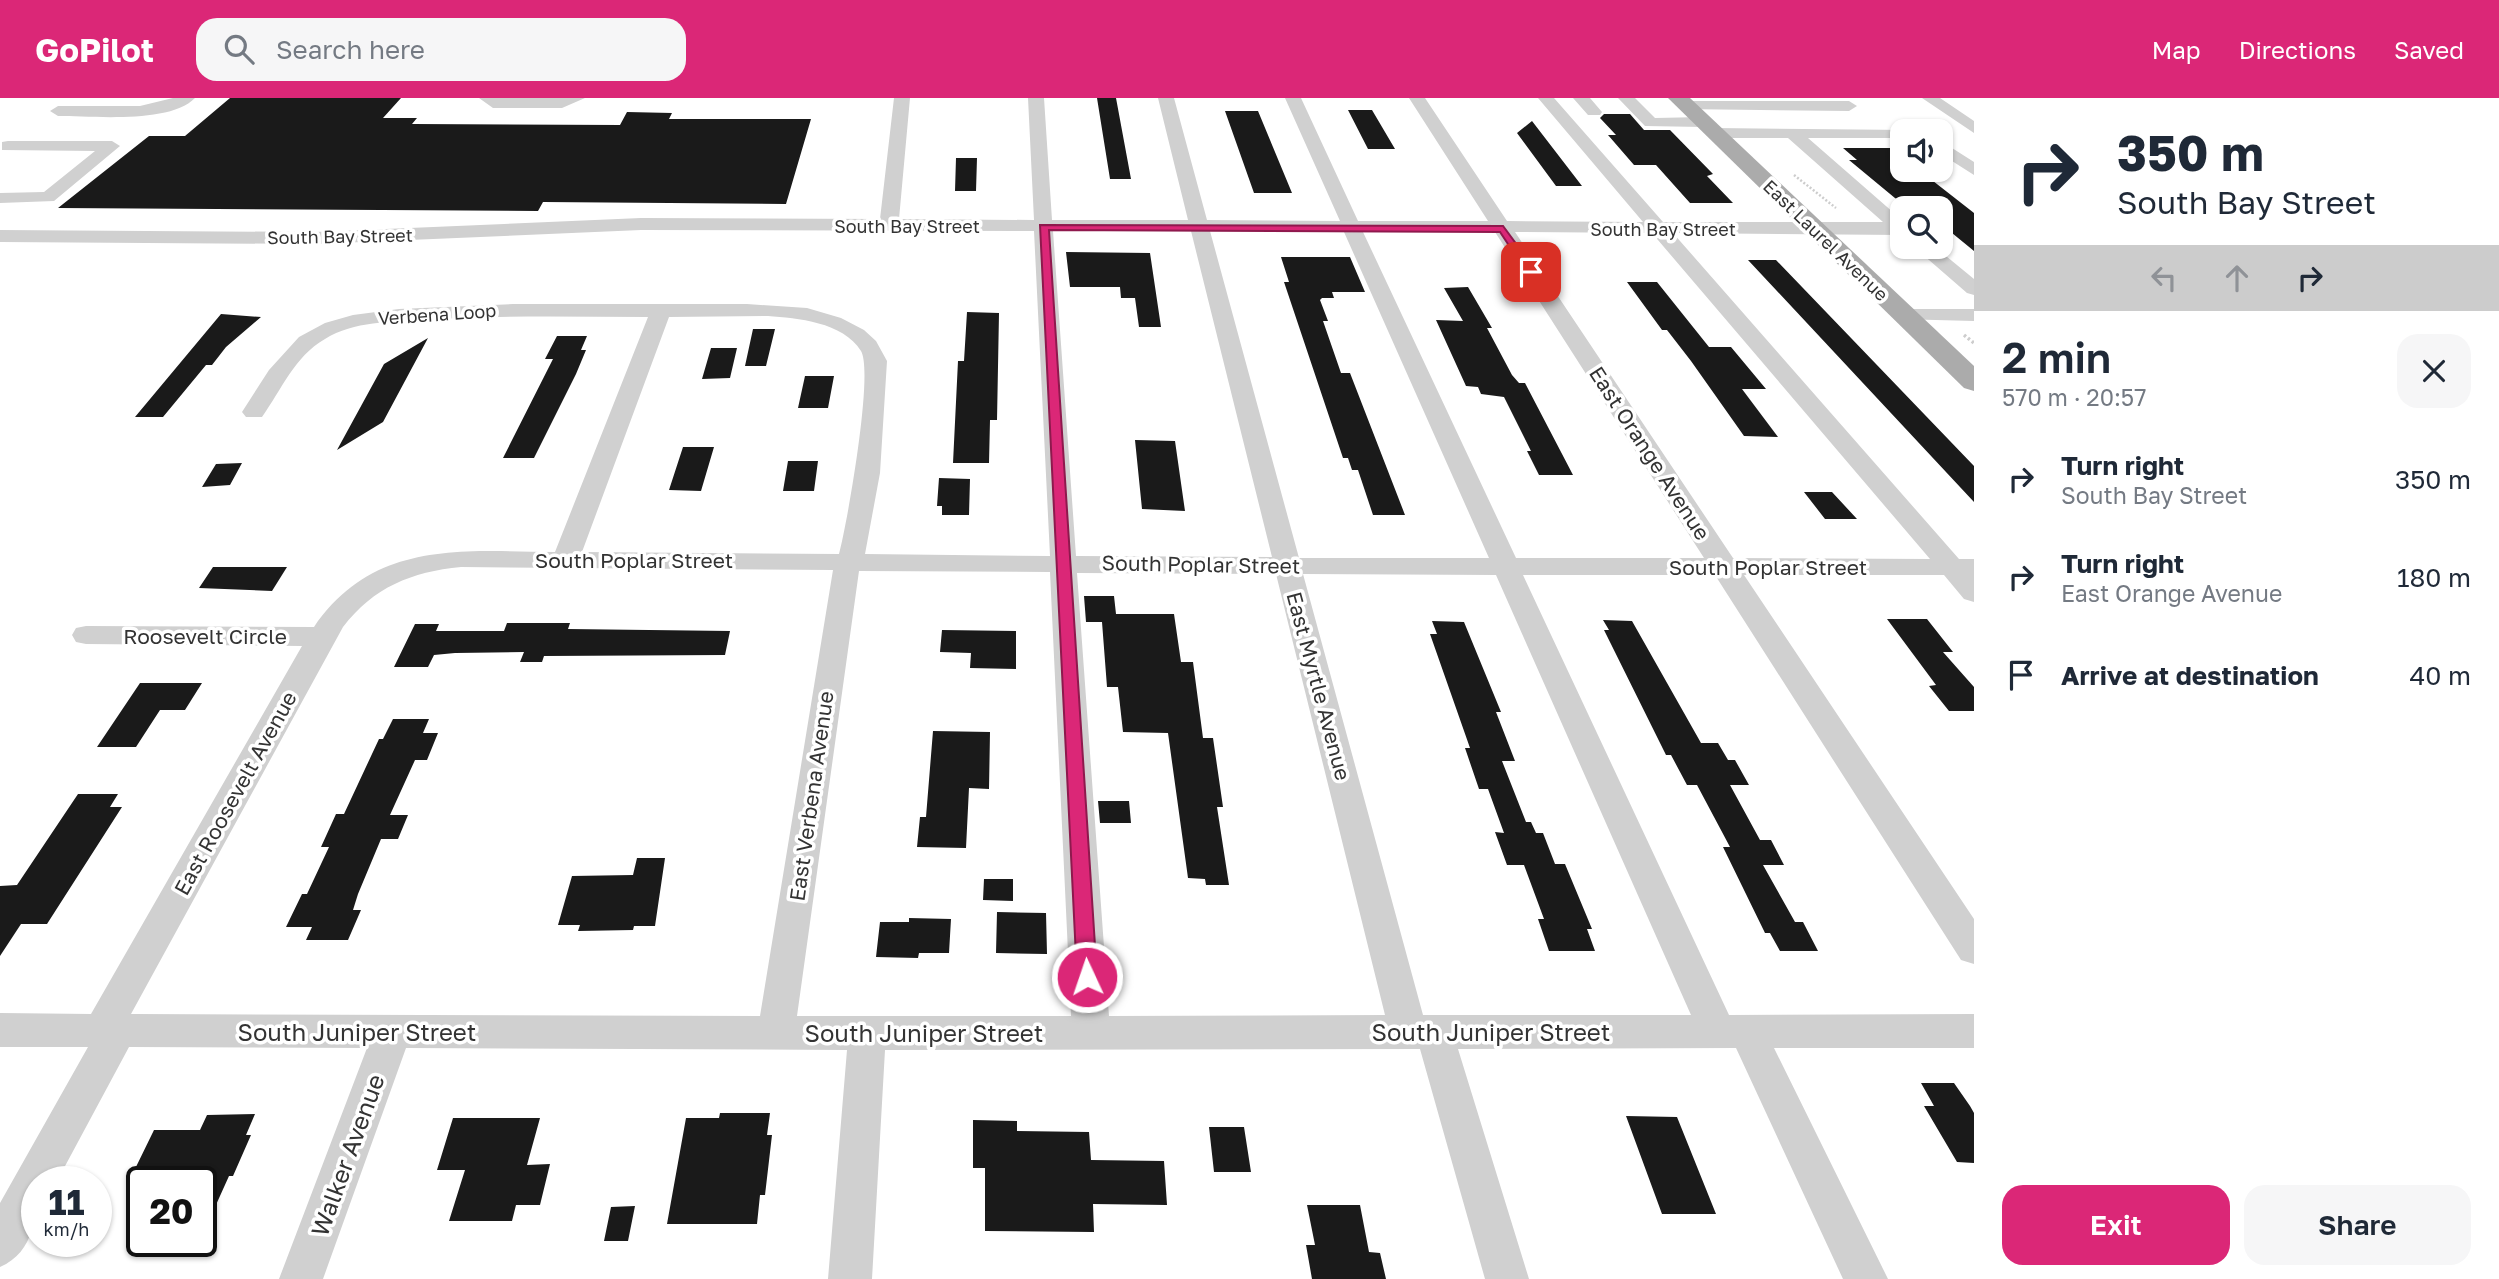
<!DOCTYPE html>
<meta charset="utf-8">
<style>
:root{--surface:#fff;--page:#f6f6f7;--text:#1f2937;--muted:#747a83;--accent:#db2777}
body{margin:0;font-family:"Golos Text",sans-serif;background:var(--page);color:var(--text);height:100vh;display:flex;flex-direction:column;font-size:26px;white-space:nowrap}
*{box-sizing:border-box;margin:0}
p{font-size:23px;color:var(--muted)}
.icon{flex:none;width:38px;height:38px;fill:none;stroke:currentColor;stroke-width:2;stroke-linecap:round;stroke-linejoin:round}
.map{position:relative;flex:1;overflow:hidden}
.details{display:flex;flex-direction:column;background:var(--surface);width:525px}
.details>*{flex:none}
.hud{background:#fff;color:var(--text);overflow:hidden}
.tools{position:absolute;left:1890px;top:21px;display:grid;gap:14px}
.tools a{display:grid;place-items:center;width:63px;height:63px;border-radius:14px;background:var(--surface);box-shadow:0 2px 5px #0004;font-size:35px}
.speed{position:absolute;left:21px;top:1068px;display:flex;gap:14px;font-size:35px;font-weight:700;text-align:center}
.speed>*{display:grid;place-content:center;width:91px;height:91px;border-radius:50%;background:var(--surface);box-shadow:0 2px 5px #0004;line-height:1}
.speed small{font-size:18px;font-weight:400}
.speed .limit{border:4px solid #111;border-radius:10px;background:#fff;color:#111}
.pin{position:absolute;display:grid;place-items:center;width:60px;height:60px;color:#fff;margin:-30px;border-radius:14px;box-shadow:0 4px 10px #0006}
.me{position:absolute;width:77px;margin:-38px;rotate:357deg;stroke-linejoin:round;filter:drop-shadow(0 0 5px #0008)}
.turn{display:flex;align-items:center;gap:24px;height:147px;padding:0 28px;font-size:32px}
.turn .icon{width:91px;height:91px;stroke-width:2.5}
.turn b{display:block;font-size:49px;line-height:60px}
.lanes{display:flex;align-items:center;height:66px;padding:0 28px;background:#0003;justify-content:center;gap:35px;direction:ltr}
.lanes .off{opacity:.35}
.round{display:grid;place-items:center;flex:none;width:74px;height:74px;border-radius:21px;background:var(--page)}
.headline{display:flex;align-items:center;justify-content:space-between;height:119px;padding:0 28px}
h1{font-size:42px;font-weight:600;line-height:52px}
.cta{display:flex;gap:14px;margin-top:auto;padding:14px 28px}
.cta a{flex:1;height:80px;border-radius:21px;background:var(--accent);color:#fff;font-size:28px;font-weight:600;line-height:80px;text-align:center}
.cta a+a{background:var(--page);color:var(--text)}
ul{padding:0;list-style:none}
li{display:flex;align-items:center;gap:21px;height:98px;padding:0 28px}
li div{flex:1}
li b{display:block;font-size:26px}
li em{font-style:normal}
header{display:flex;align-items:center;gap:42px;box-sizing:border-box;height:98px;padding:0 35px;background:var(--accent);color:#fff}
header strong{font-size:33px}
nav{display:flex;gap:38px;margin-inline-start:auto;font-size:24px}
.search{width:490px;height:63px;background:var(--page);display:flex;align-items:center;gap:18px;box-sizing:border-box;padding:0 24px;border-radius:21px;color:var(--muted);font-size:26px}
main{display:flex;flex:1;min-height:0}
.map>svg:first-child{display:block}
.building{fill:#1a1a1a}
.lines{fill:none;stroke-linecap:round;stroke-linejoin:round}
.path-far1{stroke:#cdcdcd;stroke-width:2.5;stroke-dasharray:2 2;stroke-linecap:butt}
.path{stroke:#cdcdcd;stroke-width:3.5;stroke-dasharray:2.5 2.5;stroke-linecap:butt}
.minor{fill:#d0d0d0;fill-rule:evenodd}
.major{fill:#ababab;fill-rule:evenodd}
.route{fill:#db2777;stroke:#8e194d;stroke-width:2}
.labels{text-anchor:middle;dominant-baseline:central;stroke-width:7;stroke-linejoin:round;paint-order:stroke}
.far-street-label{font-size:18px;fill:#333;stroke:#fff}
.street-label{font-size:21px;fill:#333;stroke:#fff}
.near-street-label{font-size:24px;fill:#333;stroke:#fff}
</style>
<header>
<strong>GoPilot</strong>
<div class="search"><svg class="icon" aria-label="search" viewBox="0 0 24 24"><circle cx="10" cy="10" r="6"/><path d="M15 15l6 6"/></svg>Search here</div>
<nav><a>Map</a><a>Directions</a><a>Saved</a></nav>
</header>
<main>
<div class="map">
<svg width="1974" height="1181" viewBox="0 0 1974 1181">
<rect width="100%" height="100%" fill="#fff"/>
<path class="building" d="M 230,0 L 401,0 L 383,20 L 417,20 L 412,26 L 620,27 L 627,14 L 672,15 L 669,21 L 811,21 L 786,106 L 543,104 L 538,113 L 58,110 L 149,38 L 185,38 Z
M 1097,0 L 1116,0 L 1131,81 L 1110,81 Z
M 1348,12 L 1372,12 L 1395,51 L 1368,51 Z
M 1225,13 L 1258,13 L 1292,95 L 1254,95 Z
M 1604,16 L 1630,16 L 1644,32 L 1670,32 L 1713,76 L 1707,78 L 1733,105 L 1690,105 L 1656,67 L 1634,67 L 1608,37 L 1616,37 L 1600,20 Z
M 1532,23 L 1582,88 L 1556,88 L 1517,35 Z
M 1843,50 L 1891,50 L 1902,59 L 1902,72 L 1919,72 L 1974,115 L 1974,153 L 1941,126 L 1941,110 L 1907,110 L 1849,62 L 1857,62 Z
M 956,60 L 977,60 L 976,93 L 955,93 Z
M 1066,154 L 1150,155 L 1161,229 L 1139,229 L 1135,200 L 1121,200 L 1120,189 L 1070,189 Z
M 1281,159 L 1350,159 L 1365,194 L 1332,194 L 1334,200 L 1322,200 L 1320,202 L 1328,223 L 1323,223 L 1341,275 L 1350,275 L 1405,417 L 1373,417 L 1358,372 L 1352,372 L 1348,360 L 1343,360 L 1284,184 L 1289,184 Z
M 1748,162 L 1776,162 L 1974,368 L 1974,404 Z
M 1627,184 L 1657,184 L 1709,249 L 1731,249 L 1766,291 L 1742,291 L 1778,339 L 1744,338 L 1691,263 L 1667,232 L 1662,232 Z
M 1468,189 L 1492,230 L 1487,230 L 1512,277 L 1519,285 L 1525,285 L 1573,377 L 1539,377 L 1527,353 L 1531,353 L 1504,299 L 1481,296 L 1478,289 L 1466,288 L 1436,222 L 1463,223 L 1444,190 Z
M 967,214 L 999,215 L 997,322 L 990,322 L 989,365 L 953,365 L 958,263 L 964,263 Z
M 221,216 L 261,219 L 226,249 L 212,267 L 206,267 L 163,319 L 135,319 Z
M 753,231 L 775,231 L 766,268 L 745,268 Z
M 557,238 L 587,238 L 581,252 L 586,252 L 576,276 L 534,360 L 503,360 L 553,261 L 545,261 Z
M 428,240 L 383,324 L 337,352 L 384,266 Z
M 711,250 L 737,250 L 730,280 L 702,281 Z
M 805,278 L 834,278 L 828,310 L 798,310 Z
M 1135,342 L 1175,343 L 1185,413 L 1142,411 Z
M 683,349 L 714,349 L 701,393 L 669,392 Z
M 788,363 L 818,363 L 814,393 L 783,393 Z
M 242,365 L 230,387 L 202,389 L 216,366 Z
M 939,380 L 970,381 L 969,417 L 942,417 L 942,408 L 937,408 Z
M 1804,394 L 1832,394 L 1857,421 L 1825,421 Z
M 213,469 L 287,469 L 272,493 L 199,490 Z
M 1084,498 L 1114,498 L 1116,516 L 1174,516 L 1181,564 L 1193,564 L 1203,640 L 1213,640 L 1223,709 L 1217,709 L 1229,787 L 1206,787 L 1205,781 L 1188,780 L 1168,635 L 1123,634 L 1118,589 L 1107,589 L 1102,524 L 1086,524 Z
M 1887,521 L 1927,521 L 1953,554 L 1943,554 L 1974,589 L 1974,613 L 1949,613 L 1929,588 L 1936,587 Z
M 1603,522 L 1632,523 L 1701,645 L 1718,645 L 1728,662 L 1735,662 L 1749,687 L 1730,687 L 1760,742 L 1771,742 L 1784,767 L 1763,767 L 1795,824 L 1803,824 L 1818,853 L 1780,853 L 1770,835 L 1765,835 L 1723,749 L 1730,749 L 1697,687 L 1687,687 L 1671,657 L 1666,657 L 1604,532 L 1609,532 Z
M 1432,523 L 1464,524 L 1501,614 L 1496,614 L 1515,663 L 1502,663 L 1526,724 L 1531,724 L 1536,735 L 1543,735 L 1555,766 L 1565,766 L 1592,831 L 1587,831 L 1595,853 L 1549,853 L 1538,821 L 1544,821 L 1524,767 L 1507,767 L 1495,734 L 1504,735 L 1488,691 L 1479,691 L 1465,650 L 1470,650 L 1430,536 L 1437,536 Z
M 507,525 L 570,525 L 568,531 L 730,533 L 725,557 L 544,558 L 542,564 L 520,564 L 524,554 L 455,555 L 434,557 L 428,569 L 394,569 L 415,526 L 439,526 L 436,533 L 504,533 Z
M 942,532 L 1016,533 L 1016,571 L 970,570 L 971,555 L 940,554 Z
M 140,585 L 202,585 L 185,612 L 160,612 L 136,649 L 97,649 Z
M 393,621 L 429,621 L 423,635 L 438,635 L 427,662 L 415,662 L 390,717 L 408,717 L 398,741 L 381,741 L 358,796 L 353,812 L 361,812 L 348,842 L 306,842 L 312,829 L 286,829 L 302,796 L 307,796 L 329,749 L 321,749 L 336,716 L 344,716 L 379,641 L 383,641 Z
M 933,633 L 990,634 L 989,691 L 969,690 L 966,750 L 917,749 L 920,719 L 926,719 Z
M 78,696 L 118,696 L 110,709 L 122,709 L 47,826 L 21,826 L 0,858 L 0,788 L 17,787 Z
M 1098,703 L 1129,703 L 1131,725 L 1100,725 Z
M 637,760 L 665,760 L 655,828 L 634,828 L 633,832 L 578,833 L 580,827 L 558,827 L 572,778 L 633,777 Z
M 984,781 L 1013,781 L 1013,803 L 983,802 Z
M 997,814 L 1046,815 L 1047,856 L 996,855 Z
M 909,820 L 951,821 L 949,855 L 919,855 L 918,860 L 876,859 L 880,824 L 909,824 Z
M 1921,985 L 1954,985 L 1970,1008 L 1974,1015 L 1974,1065 L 1957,1064 L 1924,1008 L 1934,1008 Z
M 720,1015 L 770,1015 L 767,1037 L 772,1037 L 765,1097 L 760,1097 L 757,1126 L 667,1126 L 686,1020 L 719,1020 Z
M 255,1016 L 246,1037 L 251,1037 L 233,1078 L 229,1078 L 201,1140 L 201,1083 L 177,1083 L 182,1072 L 134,1073 L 154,1032 L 200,1032 L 207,1017 Z
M 1626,1018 L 1677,1019 L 1716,1116 L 1662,1116 Z
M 453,1020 L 540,1020 L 527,1067 L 550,1066 L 540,1107 L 516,1107 L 512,1123 L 449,1123 L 465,1072 L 437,1072 Z
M 973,1022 L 1017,1023 L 1017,1033 L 1089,1034 L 1091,1062 L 1164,1063 L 1167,1107 L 1093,1106 L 1094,1134 L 985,1133 L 985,1070 L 973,1070 Z
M 1209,1029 L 1244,1029 L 1251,1074 L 1214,1074 Z
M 1307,1107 L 1360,1107 L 1369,1154 L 1380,1155 L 1386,1181 L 1312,1181 L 1306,1147 L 1315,1147 Z
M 635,1108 L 628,1143 L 604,1143 L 611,1109 Z"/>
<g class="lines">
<path class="path-far1" d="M 1794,77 L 1836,110"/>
<path class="path" d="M 1964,237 L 1974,245"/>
<path class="minor" d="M 173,0 L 195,0 C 170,26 92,18 58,18 L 50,13 L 58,8 L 140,8 Z
M 479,0 L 585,0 L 562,10 L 493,10 Z
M 894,0 L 910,0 L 899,121 L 1034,122 L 1028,0 L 1044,0 L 1052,122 L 1188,122 L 1158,0 L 1174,0 L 1207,122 L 1340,123 L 1285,0 L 1301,0 L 1358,123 L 1488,123 L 1409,0 L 1425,0 L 1507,123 L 1643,124 L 1538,0 L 1554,0 L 1663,124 L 1883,124 L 1788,40 L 1714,40 L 1706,35 L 1714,30 L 1908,32 L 1902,33 L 1902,40 L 1808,40 L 1902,122 L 1902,137 L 1673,135 L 1959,461 L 1974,461 L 1974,504 L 1964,501 L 1944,477 L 1744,477 L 1974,821 L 1974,866 L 1961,862 L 1715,477 L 1523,477 L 1729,917 L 1974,916 L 1974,950 L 1774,950 L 1888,1181 L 1843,1181 L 1736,950 L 1458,951 L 1529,1181 L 1485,1181 L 1420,951 L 885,952 L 872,1181 L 828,1181 L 847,952 L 406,950 L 323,1181 L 279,1181 L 367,950 L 129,949 L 57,1083 L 37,1083 C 37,1116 35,1154 0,1169 L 0,1105 L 88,949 L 0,949 L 0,915 L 91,916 L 302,548 L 86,546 L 76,544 L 72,537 L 76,530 L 86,528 L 314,529 C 374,442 461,453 555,454 L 648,219 C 573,219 499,217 424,222 C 391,224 354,223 325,241 C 294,259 282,291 262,319 L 246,319 L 242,314 L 269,272 L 299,239 L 325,225 L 353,217 L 399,211 L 513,206 L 747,206 L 807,210 L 841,220 L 864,232 L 876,243 L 887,263 L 880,375 L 865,456 L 1050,458 L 1034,133 L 641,132 L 315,146 L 0,144 L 0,132 L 315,134 L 641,120 L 880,121 ZM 1053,133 L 1191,133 L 1272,459 L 1076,458 ZM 1210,133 L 1344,134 L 1489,460 L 1299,460 ZM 1363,134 L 1495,134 L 1704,460 L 1516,460 ZM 1515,134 L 1652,135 L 1930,461 L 1733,460 ZM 768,218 C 797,220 843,224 861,253 C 874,275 847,426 839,456 L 582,454 L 669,219 ZM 461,469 L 833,472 L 760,918 L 131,916 L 343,529 C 374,489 411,474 461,469 ZM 859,473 L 1050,474 L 1071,918 L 797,918 ZM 1077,475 L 1276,476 L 1385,917 L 1109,918 ZM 1303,476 L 1496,477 L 1691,917 L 1423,917 Z
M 1573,0 L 1590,0 L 1602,14 L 1600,17 L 1588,17 Z
M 1618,0 L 1635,0 L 1655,20 L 1703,19 L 1711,24 L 1703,29 L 1645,28 Z
M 1922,0 L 1940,0 L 1974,23 L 1974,35 Z
M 1686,3 L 1849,3 L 1857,8 L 1849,13 L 1680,11 L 1680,5 Z
M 8,43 L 112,43 L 120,48 L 54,103 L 0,105 L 0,95 L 44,94 L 95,53 L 2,52 L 2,44 Z
M 1941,43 L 1974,64 L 1974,77 L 1941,56 Z
M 1914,149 L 1935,149 L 1974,181 L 1974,197 L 1967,195 Z
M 1904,211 L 1974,211 L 1974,223 L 1897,221 L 1894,217 L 1897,213 Z"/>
<path class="major" d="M 1668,0 L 1690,0 L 1974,268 L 1974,293 L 1964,290 Z"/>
</g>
<path class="route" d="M 1040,127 L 1503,128 L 1537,174 L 1528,176 L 1500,134 L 1049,132 L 1097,879 L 1094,885 L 1087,887 L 1080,885 L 1077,879 Z"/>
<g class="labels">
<g class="far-street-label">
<text x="907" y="128">South Bay Street</text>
<text x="1663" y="131">South Bay Street</text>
<text transform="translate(340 138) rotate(-1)">South Bay Street</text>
<text transform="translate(1826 142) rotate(44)">East Laurel Avenue</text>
<text transform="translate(437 216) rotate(-4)">Verbena Loop</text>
</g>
<g class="street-label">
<text transform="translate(1650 355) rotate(57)">East Orange Avenue</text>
<text x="634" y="462">South Poplar Street</text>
<text transform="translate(1201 466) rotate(1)">South Poplar Street</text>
<text x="1768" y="469">South Poplar Street</text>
<text x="205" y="538">Roosevelt Circle</text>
<text transform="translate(1319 588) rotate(75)">East Myrtle Avenue</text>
<text transform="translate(235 695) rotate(-61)">East Roosevelt Avenue</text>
<text transform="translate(811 698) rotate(-82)">East Verbena Avenue</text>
</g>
<g class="near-street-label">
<text x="357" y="933">South Juniper Street</text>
<text x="1491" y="933">South Juniper Street</text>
<text x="924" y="934">South Juniper Street</text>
<text transform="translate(347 1057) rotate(-70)">Walker Avenue</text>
</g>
</g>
</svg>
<div class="tools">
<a><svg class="icon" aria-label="sound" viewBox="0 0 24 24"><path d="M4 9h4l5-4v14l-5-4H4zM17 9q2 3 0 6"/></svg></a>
<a><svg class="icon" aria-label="search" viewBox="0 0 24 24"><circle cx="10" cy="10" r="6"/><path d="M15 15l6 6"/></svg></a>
</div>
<div class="speed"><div>11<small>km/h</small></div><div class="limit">20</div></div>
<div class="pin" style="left:1531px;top:174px;background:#d93025"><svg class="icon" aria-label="arrive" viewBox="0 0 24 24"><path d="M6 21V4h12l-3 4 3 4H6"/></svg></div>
<svg class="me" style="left:1087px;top:879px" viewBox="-20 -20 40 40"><circle r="17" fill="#db2777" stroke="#fff" stroke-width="3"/><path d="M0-11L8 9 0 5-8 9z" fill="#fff"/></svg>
</div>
<section class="details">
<div class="hud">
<div class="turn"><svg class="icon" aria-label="right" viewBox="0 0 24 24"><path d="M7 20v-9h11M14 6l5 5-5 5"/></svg><div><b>350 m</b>South Bay Street</div></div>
<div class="lanes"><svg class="icon off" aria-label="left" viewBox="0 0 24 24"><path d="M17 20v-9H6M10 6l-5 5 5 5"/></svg><svg class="icon off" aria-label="ahead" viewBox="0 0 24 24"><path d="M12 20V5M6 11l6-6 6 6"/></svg><svg class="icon" aria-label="right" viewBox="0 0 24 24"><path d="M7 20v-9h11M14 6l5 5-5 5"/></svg></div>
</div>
<div class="headline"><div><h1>2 min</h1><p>570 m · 20:57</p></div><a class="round"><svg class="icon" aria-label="close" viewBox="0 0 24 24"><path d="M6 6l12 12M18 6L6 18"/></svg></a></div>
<ul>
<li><svg class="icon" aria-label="right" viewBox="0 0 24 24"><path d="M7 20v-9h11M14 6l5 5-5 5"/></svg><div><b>Turn right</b><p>South Bay Street</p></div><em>350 m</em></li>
<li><svg class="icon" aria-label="right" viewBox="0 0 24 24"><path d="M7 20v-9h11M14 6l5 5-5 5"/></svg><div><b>Turn right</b><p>East Orange Avenue</p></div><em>180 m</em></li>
<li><svg class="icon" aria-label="arrive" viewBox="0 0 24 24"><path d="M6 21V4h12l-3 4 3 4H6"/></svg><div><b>Arrive at destination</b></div><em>40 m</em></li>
</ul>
<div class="cta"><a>Exit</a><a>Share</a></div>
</section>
</main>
